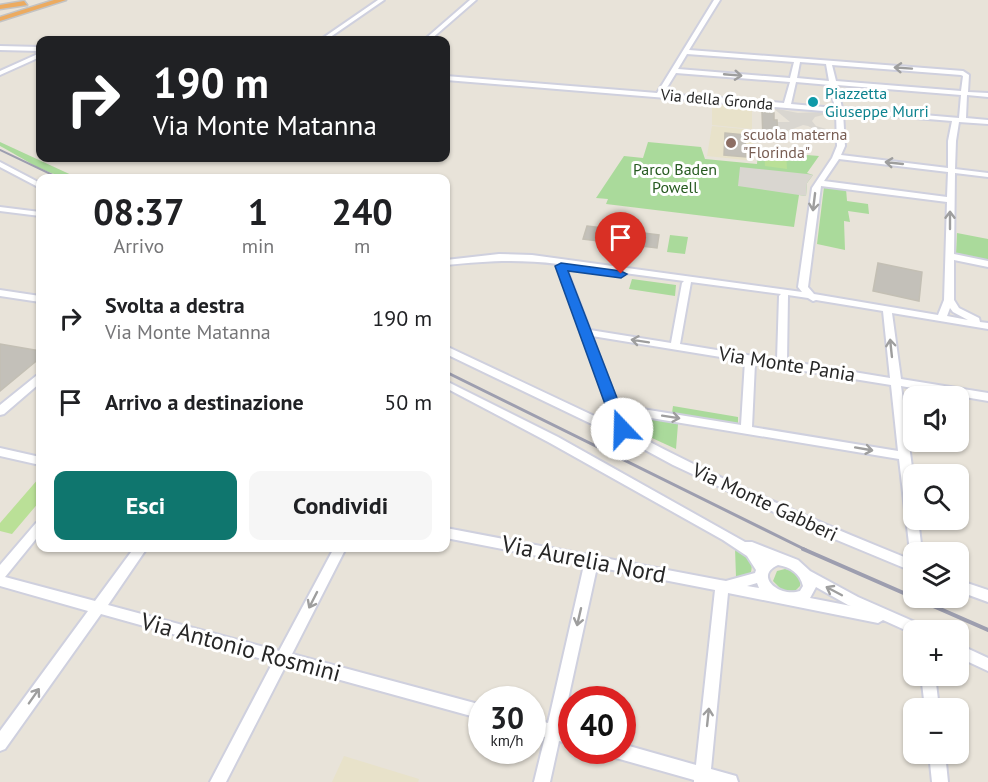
<!DOCTYPE html>
<html lang="it">
<meta charset="utf-8">
<style>
:root{--surface:#fff;--page:#f6f6f6;--text:#202124;--muted:#757577;--accent:#0f766e}
body{margin:0;font-family:"PT Sans",sans-serif;background:var(--page);color:var(--text);height:100vh;display:flex;flex-direction:column;font-size:22px;white-space:nowrap}
*{box-sizing:border-box;margin:0}
p{font-size:20px;color:var(--muted)}
.icon{flex:none;width:33px;height:33px;fill:none;stroke:currentColor;stroke-width:2;stroke-linecap:round;stroke-linejoin:round}
.map{position:relative;flex:1;overflow:hidden}
.panel{position:absolute;left:36px;top:174px;width:414px;height:378px;display:flex;flex-direction:column;background:var(--surface);border-radius:12px;box-shadow:0 2px 4px #0004}
.panel>*{flex:none}
.hud{position:absolute;left:36px;top:36px;width:414px;height:126px;border-radius:12px;box-shadow:0 2px 4px #0004;background:#202124;color:#fff;overflow:hidden}
.buttons{position:absolute;left:903px;top:386px;display:grid;gap:12px}
.buttons a{display:grid;place-items:center;width:66px;height:66px;border-radius:12px;background:var(--surface);box-shadow:0 2px 4px #0004;font-size:30px}
.speed{position:absolute;left:468px;top:686px;display:flex;gap:12px;font-size:30px;font-weight:700;text-align:center}
.speed>*{display:grid;place-content:center;width:78px;height:78px;border-radius:50%;background:var(--surface);box-shadow:0 2px 4px #0004;line-height:1}
.speed small{font-size:15px;font-weight:400}
.speed .limit{border:9px solid #d22;background:#fff;color:#111}
.pin{position:absolute;display:grid;place-items:center;width:51px;height:51px;color:#fff;margin:-62px -26px;border-radius:50% 50% 50% 0;rotate:-45deg;box-shadow:0 0 6px #0007}
.pin .icon{rotate:45deg}
.me{position:absolute;width:66px;margin:-33px;rotate:339deg;stroke-linejoin:round;filter:drop-shadow(0 0 4px #0008)}
.turn{display:flex;align-items:center;gap:21px;height:126px;padding:0 18px;font-size:27px}
.turn .icon{width:78px;height:78px;stroke-width:2.5}
.turn b{display:block;font-size:42px;line-height:51px}
.eta{display:flex;justify-content:space-evenly;align-items:center;height:102px;text-align:center}
.eta b{font-size:36px;font-weight:700;line-height:42px}
.button{display:flex;gap:12px;margin-top:auto;padding:12px 18px}
.button a{flex:1;height:69px;border-radius:12px;background:var(--accent);color:#fff;font-size:24px;font-weight:700;line-height:69px;text-align:center}
.button a+a{background:var(--page);color:var(--text)}
ul{padding:0;list-style:none}
li{display:flex;align-items:center;gap:18px;height:84px;padding:0 18px}
li div{flex:1}
li b{display:block;font-size:22px}
li em{font-style:normal}
.map>svg:first-child{display:block}
.education{fill:#e8e2ca}
.green{fill:#aada9b}
.pitch{fill:#bae097}
.plaza{fill:#d9d6d0}
.lines{fill:none;stroke-linecap:round;stroke-linejoin:round}
.stream{stroke:#76b9e0;stroke-width:1.5}
.building{fill:#c3c0b9;stroke:#c3bfb4;stroke-width:1.5}
.minor-casing{stroke:#cfd0de;stroke-width:4}
.highway-casing{stroke:#c3c3c3;stroke-width:3}
.minor{fill:#fff;fill-rule:evenodd}
.highway{fill:#ecab60;fill-rule:evenodd}
.rail-far2{stroke:#9d9eaf;stroke-width:2}
.rail-far1{stroke:#9d9eaf;stroke-width:3}
.rail{stroke:#9d9eaf;stroke-width:4}
.oneway{stroke:#9e9e9e}
.route{fill:#1a73e8;stroke:#114b97;stroke-width:1.5}
.culture-dot{fill:#0f9aa8;stroke:#fff;stroke-width:2}
.education-dot{fill:#8d6e63;stroke:#fff;stroke-width:2}
.labels{text-anchor:middle;dominant-baseline:central;stroke-width:6;stroke-linejoin:round;paint-order:stroke}
.far-culture-label{font-size:16px;fill:#0d838f;stroke:#fff;text-anchor:start}
.far-street-label{font-size:16px;fill:#272727;stroke:#fff}
.far-education-label{font-size:16px;fill:#785e54;stroke:#fff;text-anchor:start}
.far-park-label{font-size:16px;fill:#265a20;stroke:#fff}
.street-label{font-size:20px;fill:#272727;stroke:#fff}
.near-street-label{font-size:24px;fill:#272727;stroke:#fff}
</style>
<div class="map">
<svg width="988" height="782" viewBox="0 0 988 782">
<rect width="100%" height="100%" fill="#e8e3d9"/>
<path class="education" d="M 716,102 L 752,105 L 752,129 L 712,125 L 712,106 L 716,106 Z
M 712,126 L 753,130 L 754,161 L 707,156 Z
M 344,756 L 419,779 L 418,782 L 332,782 Z"/>
<path class="green" d="M 0,142 L 78,178 C 51,179 23,158 0,146 Z
M 648,142 L 701,147 L 705,159 L 757,164 L 758,151 L 819,156 L 807,173 L 813,175 L 807,183 L 806,196 L 799,195 L 794,227 L 606,204 L 608,199 L 596,198 L 624,156 L 643,158 Z
M 826,186 L 846,189 L 847,201 L 868,204 L 869,214 L 848,211 L 850,222 L 844,221 L 845,250 L 817,244 L 824,187 Z
M 957,233 L 988,239 L 988,261 L 956,255 Z
M 670,235 L 688,237 L 685,254 L 667,252 Z
M 632,279 L 676,285 L 675,296 L 629,289 Z
M 673,406 L 738,417 L 738,425 L 672,413 Z
M 641,417 L 678,424 L 676,449 L 641,433 Z
M 735,548 C 746,555 754,559 751,572 L 745,577 L 736,577 Z
M 785,569 C 794,571 802,576 800,586 L 795,591 L 782,590 L 773,581 L 777,571 Z"/>
<path class="pitch" d="M 764,149 L 786,151 L 787,169 L 765,166 Z
M 39,478 L 40,501 L 12,534 L 0,531 L 0,523 Z"/>
<path class="plaza" d="M 773,108 L 798,113 L 820,112 L 827,114 L 815,117 L 812,121 L 816,126 L 833,131 L 833,139 L 808,126 L 803,125 L 785,132 L 778,132 L 777,122 L 790,122 Z
M 740,167 L 807,174 L 813,175 L 807,183 L 806,196 L 799,195 L 738,186 Z"/>
<g class="lines">
<path class="stream" d="M 667,77 L 701,21"/>
</g>
<path class="building" d="M 762,112 L 774,113 L 774,120 L 777,120 L 778,136 L 776,140 L 763,139 Z
M 725,133 L 745,135 L 746,157 L 724,155 Z
M 587,226 L 659,235 L 657,248 L 583,239 Z
M 878,263 L 922,272 L 919,301 L 873,291 Z
M 0,344 L 40,351 L 40,358 L 0,391 Z"/>
<g class="lines">
<defs>
<path id="minor" d="M 378,0 L 384,0 L 326,40 L 320,40 Z
M 470,0 L 476,0 L 430,40 L 424,40 Z
M 714,0 L 720,0 L 689,50 L 963,71 L 969,75 L 968,92 L 988,93 L 988,97 L 967,95 L 966,118 L 988,120 L 988,124 L 959,122 L 956,141 L 955,169 L 988,173 L 988,177 L 955,173 L 954,254 L 988,261 L 988,267 L 954,260 L 954,300 L 959,308 L 979,318 L 980,322 L 988,323 L 988,329 L 892,313 L 901,379 L 988,393 L 988,401 L 901,386 L 914,482 L 914,519 L 918,519 L 922,552 L 914,552 L 914,556 L 910,552 L 899,459 L 621,413 L 627,428 L 631,432 C 722,481 817,522 914,561 L 914,572 L 808,528 L 673,465 L 623,438 L 618,432 L 600,428 L 446,354 L 446,347 L 450,348 L 607,422 L 614,423 L 557,266 L 558,264 C 518,259 486,261 446,265 L 446,260 L 499,254 L 532,255 L 802,292 L 798,287 L 812,188 L 832,158 L 837,146 L 836,112 L 446,80 L 446,76 L 657,93 ZM 687,54 L 794,62 L 790,78 L 678,69 ZM 800,62 L 826,64 L 829,81 L 797,78 ZM 832,65 L 961,75 L 963,76 L 961,91 L 836,81 ZM 676,73 L 790,82 L 784,103 L 663,94 ZM 796,82 L 830,85 L 835,108 L 791,104 ZM 837,85 L 961,95 L 959,118 L 842,108 ZM 843,112 L 952,121 L 948,141 L 948,168 L 841,155 L 845,146 ZM 839,159 L 948,172 L 947,197 L 824,181 ZM 821,186 L 947,202 L 944,300 L 938,315 L 814,294 L 808,287 ZM 565,265 L 684,281 L 682,283 L 671,343 L 590,330 ZM 691,282 L 781,294 L 779,296 L 777,360 L 680,344 ZM 788,295 L 808,298 L 813,301 L 816,300 L 883,311 L 890,378 L 787,361 ZM 950,308 L 953,312 L 968,320 L 947,316 ZM 592,336 L 745,361 L 741,425 L 618,405 ZM 755,363 L 891,385 L 898,451 L 752,427 Z
M 0,46 L 40,47 L 40,51 L 0,50 Z
M 40,53 L 40,57 L 0,75 L 0,71 Z
M 0,162 L 40,183 L 40,188 L 0,167 Z
M 0,207 L 40,212 L 40,216 L 0,211 Z
M 0,290 L 40,296 L 40,302 L 0,296 Z
M 40,375 L 40,383 L 4,414 L 0,415 L 0,405 L 36,376 Z
M 446,381 L 558,437 L 745,542 L 752,542 L 798,560 L 810,571 L 858,597 L 924,626 L 926,630 L 914,630 L 914,634 L 883,620 L 878,623 L 728,593 L 711,769 L 736,776 L 738,782 L 694,782 L 694,780 L 616,758 L 611,755 L 608,750 L 622,750 L 622,744 L 696,765 L 715,590 L 597,567 L 562,727 L 572,730 L 572,744 L 559,741 L 550,782 L 534,782 L 545,737 L 532,733 L 532,719 L 548,723 L 584,565 L 446,538 L 446,528 L 720,580 L 726,581 L 755,573 L 756,570 L 747,556 L 723,540 L 550,443 L 446,388 ZM 778,565 C 790,567 800,573 803,586 L 800,591 C 780,598 753,576 778,565 ZM 757,583 L 759,588 L 747,586 ZM 816,587 L 848,605 L 851,606 L 810,598 Z
M 0,448 L 40,457 L 40,465 L 0,456 Z
M 40,521 L 40,534 L 5,577 L 95,601 L 134,548 L 147,548 L 108,605 L 279,651 L 334,548 L 346,548 L 292,654 L 482,705 L 482,719 L 286,665 L 226,782 L 210,782 L 273,662 L 101,614 L 5,749 L 0,751 L 0,731 L 88,611 L 0,586 L 0,565 L 36,523 Z
M 958,580 L 988,590 L 988,602 L 958,591 Z
M 958,644 L 988,658 L 988,671 L 958,657 Z
M 921,675 L 935,675 L 939,708 L 925,708 Z
M 929,753 L 945,753 L 948,782 L 932,782 Z"/>
<path id="highway" d="M 54,0 L 66,0 L 0,21 L 0,17 Z
M 24,1 L 27,5 L 0,9 L 0,5 Z"/>
</defs>
<use href="#minor" class="minor-casing"/>
<use href="#highway" class="highway-casing"/>
<use href="#minor" class="minor"/>
<use href="#highway" class="highway"/>
<path class="rail-far2" d="M 0,150 L 59,178"/>
<path class="rail-far1" d="M 446,372 L 806,550"/>
<path class="rail" d="M 803,549 L 988,630"/>
</g>
<defs><path id="oneway-shaft" d="M-6 0H5M1.5-3L5.5 0L1.5 3" fill="none" stroke-width="1.6" stroke-linecap="round" stroke-linejoin="round" transform="scale(1.5)"/></defs>
<g class="oneway">
<use href="#oneway-shaft" transform="translate(903 68) rotate(-176)"/>
<use href="#oneway-shaft" transform="translate(733 75) rotate(5)"/>
<use href="#oneway-shaft" transform="translate(894 163) rotate(-174)"/>
<use href="#oneway-shaft" transform="translate(814 202) rotate(97)"/>
<use href="#oneway-shaft" transform="translate(950 220) rotate(-90)"/>
<use href="#oneway-shaft" transform="translate(640 341) rotate(-171)"/>
<use href="#oneway-shaft" transform="translate(891 348) rotate(-96)"/>
<use href="#oneway-shaft" transform="translate(671 417) rotate(9)"/>
<use href="#oneway-shaft" transform="translate(864 449) rotate(10)"/>
<use href="#oneway-shaft" transform="translate(834 591) rotate(-152)"/>
<use href="#oneway-shaft" transform="translate(313 600) rotate(117)"/>
<use href="#oneway-shaft" transform="translate(579 617) rotate(103)"/>
<use href="#oneway-shaft" transform="translate(34 696) rotate(-55)"/>
<use href="#oneway-shaft" transform="translate(708 717) rotate(-84)"/>
</g>
<path class="route" d="M 561,263 L 621,271 L 627,274 L 621,278 L 568,271 L 629,429 L 627,432 L 617,432 L 614,429 L 555,266 Z"/>
<circle class="culture-dot" cx="813" cy="102" r="6"/>
<circle class="education-dot" cx="731" cy="143" r="6"/>
<g class="labels">
<g class="far-culture-label">
<text x="825" y="93">Piazzetta<tspan x="825" dy="18">Giuseppe Murri</tspan></text>
</g>
<g class="far-street-label">
<text transform="translate(717 99) rotate(5)">Via della Gronda</text>
</g>
<g class="far-education-label">
<text x="743" y="134">scuola materna<tspan x="743" dy="18">"Florinda"</tspan></text>
</g>
<g class="far-park-label">
<text x="675" y="169">Parco Baden<tspan x="675" dy="18">Powell</tspan></text>
</g>
<g class="street-label">
<text transform="translate(787 364) rotate(9)">Via Monte Pania</text>
<text transform="translate(765 502) rotate(25)">Via Monte Gabberi</text>
</g>
<g class="near-street-label">
<text transform="translate(584 559) rotate(11)">Via Aurelia Nord</text>
<text transform="translate(241 647) rotate(15)">Via Antonio Rosmini</text>
</g>
</g>
</svg>
<div class="buttons">
<a><svg class="icon" aria-label="sound" viewBox="0 0 24 24"><path d="M4 9h4l5-4v14l-5-4H4zM17 9q2 3 0 6"/></svg></a>
<a><svg class="icon" aria-label="search" viewBox="0 0 24 24"><circle cx="10" cy="10" r="6"/><path d="M15 15l6 6"/></svg></a>
<a><svg class="icon" aria-label="layers" viewBox="0 0 24 24"><path d="M12 4l9 5-9 5-9-5zM3 14l9 5 9-5"/></svg></a>
<a>+</a>
<a>−</a>
</div>
<div class="speed"><div>30<small>km/h</small></div><div class="limit">40</div></div>
<div class="pin" style="left:621px;top:274px;background:#d93025"><svg class="icon" aria-label="arrive" viewBox="0 0 24 24"><path d="M6 21V4h12l-3 4 3 4H6"/></svg></div>
<svg class="me" style="left:622px;top:429px" viewBox="-20 -20 40 40"><circle r="19" fill="#fff"/><path d="M0-13L10 11 0 6-10 11z" fill="#1a73e8"/></svg>
<div class="hud">
<div class="turn"><svg class="icon" aria-label="right" viewBox="0 0 24 24"><path d="M7 20v-9h11M14 6l5 5-5 5"/></svg><div><b>190 m</b>Via Monte Matanna</div></div>
</div>
<section class="panel">
<div class="eta">
<div><b>08:37</b><p>Arrivo</p></div>
<div><b>1</b><p>min</p></div>
<div><b>240</b><p>m</p></div>
</div>
<ul>
<li><svg class="icon" aria-label="right" viewBox="0 0 24 24"><path d="M7 20v-9h11M14 6l5 5-5 5"/></svg><div><b>Svolta a destra</b><p>Via Monte Matanna</p></div><em>190 m</em></li>
<li><svg class="icon" aria-label="arrive" viewBox="0 0 24 24"><path d="M6 21V4h12l-3 4 3 4H6"/></svg><div><b>Arrivo a destinazione</b></div><em>50 m</em></li>
</ul>
<div class="button"><a>Esci</a><a>Condividi</a></div>
</section>
</div>
